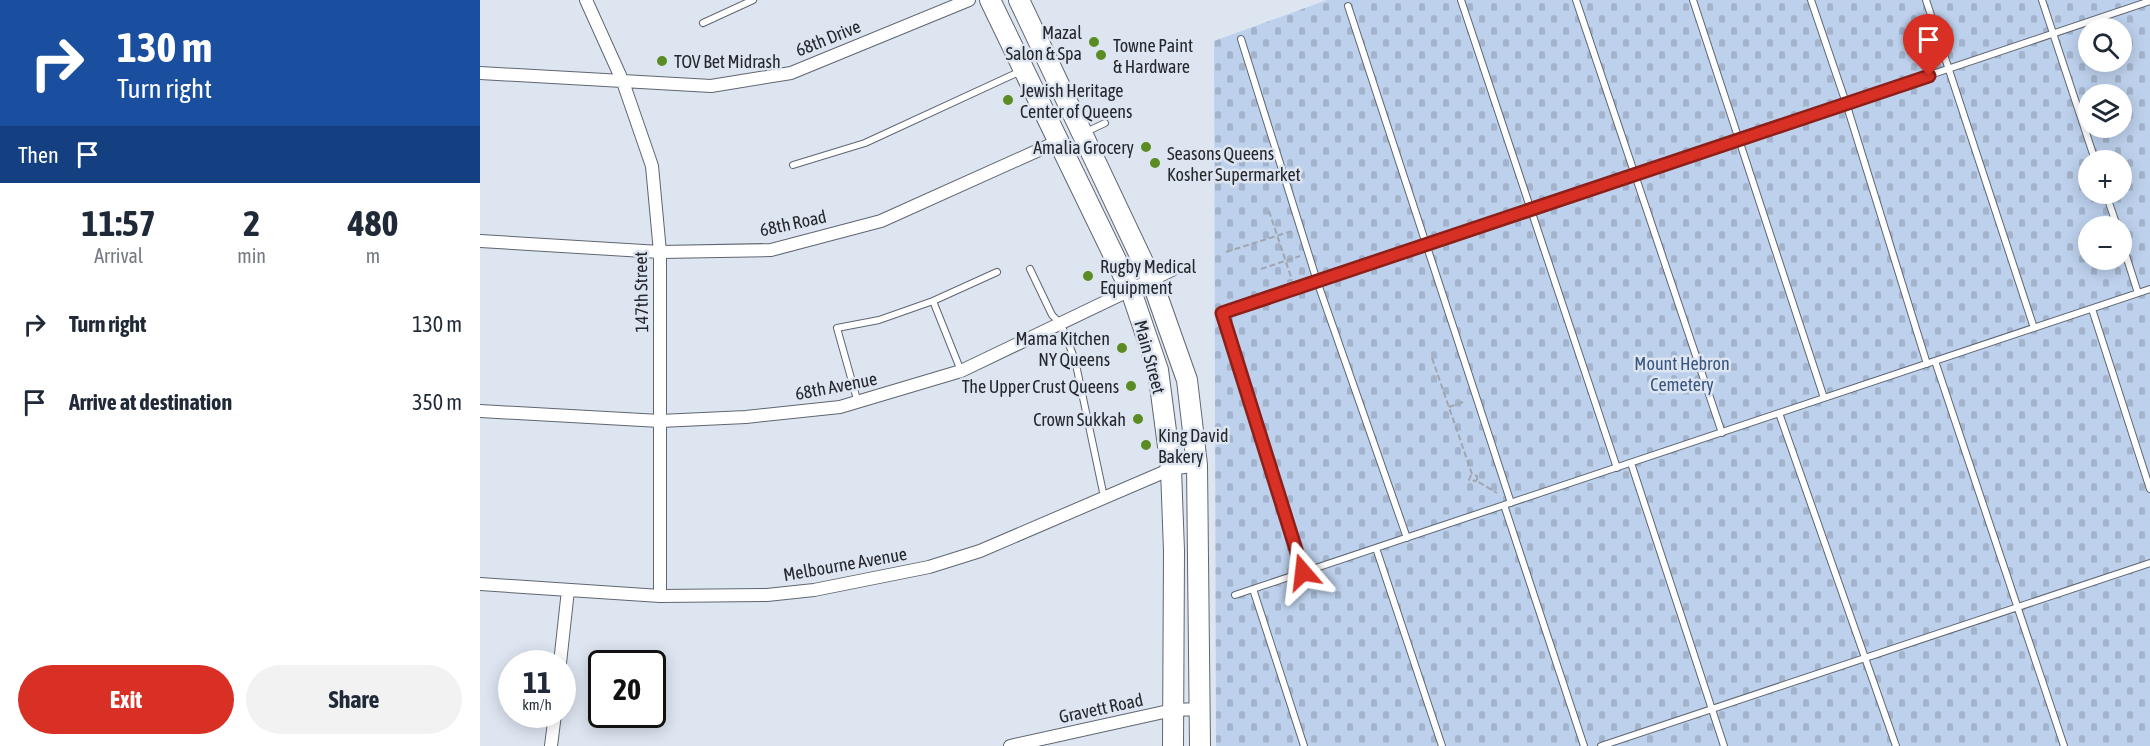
<!DOCTYPE html>
<meta charset="utf-8">
<style>
:root{--surface:#fff;--page:#f2f2f3;--text:#1f2937;--muted:#747a83;--accent:#d93025}
body{margin:0;font-family:"Asap Condensed",sans-serif;background:var(--page);color:var(--text);height:100vh;display:flex;flex-direction:column;font-size:22px;white-space:nowrap}
*{box-sizing:border-box;margin:0}
p{font-size:20px;color:var(--muted)}
.icon{flex:none;width:33px;height:33px;fill:none;stroke:currentColor;stroke-width:2;stroke-linecap:round;stroke-linejoin:round}
.map{position:relative;flex:1;overflow:hidden}
.drawer{display:flex;flex-direction:column;background:var(--surface);width:480px}
.drawer>*{flex:none}
.banner{background:#1a4fa0;color:#fff;overflow:hidden}
.tools{position:absolute;left:1598px;top:18px;display:grid;gap:12px}
.tools a{display:grid;place-items:center;width:54px;height:54px;border-radius:50%;background:var(--surface);box-shadow:0 3px 15px #0003;font-size:30px}
.speed{position:absolute;left:18px;top:650px;display:flex;gap:12px;font-size:30px;font-weight:700;text-align:center}
.speed>*{display:grid;place-content:center;width:78px;height:78px;border-radius:50%;background:var(--surface);box-shadow:0 3px 15px #0003;line-height:1}
.speed small{font-size:15px;font-weight:400}
.speed .limit{border:3px solid #111;border-radius:9px;background:#fff;color:#111}
.pin{position:absolute;display:grid;place-items:center;width:51px;height:51px;color:#fff;margin:-62px -26px;border-radius:50% 50% 50% 0;rotate:-45deg;box-shadow:0 0 6px #0007}
.pin .icon{rotate:45deg}
.me{position:absolute;width:66px;margin:-33px;rotate:343deg;stroke-linejoin:round;filter:drop-shadow(0 0 4px #0008)}
.turn{display:flex;align-items:center;gap:21px;height:126px;padding:0 18px;font-size:27px}
.turn .icon{width:78px;height:78px;stroke-width:2.5}
.turn b{display:block;font-size:42px;line-height:51px}
.then{display:flex;align-items:center;height:57px;padding:0 18px;background:#0003;gap:12px;font-size:22px}
.eta{display:flex;justify-content:space-evenly;align-items:center;height:102px;text-align:center}
.eta b{font-size:36px;font-weight:700;line-height:42px}
.cta{display:flex;gap:12px;margin-top:auto;padding:12px 18px}
.cta a{flex:1;height:69px;border-radius:36px;background:var(--accent);color:#fff;font-size:24px;font-weight:700;line-height:69px;text-align:center}
.cta a+a{background:var(--page);color:var(--text)}
ul{padding:0;list-style:none}
li{display:flex;align-items:center;gap:18px;height:78px;padding:0 18px}
li div{flex:1}
li b{display:block;font-size:22px}
li em{font-style:normal}
main{display:flex;flex:1;min-height:0}
.map>svg:first-child{display:block}
.cemetery{fill:url(#cemetery-stones);fill-rule:evenodd}
.lines{fill:none;stroke-linecap:round;stroke-linejoin:round}
.service-casing{stroke:#5f6670;stroke-width:8}
.minor-casing{stroke:#5f6670;stroke-width:14}
.primary-casing{stroke:#5f6670;stroke-width:22}
.path{stroke:#a0a6b0;stroke-width:2;stroke-dasharray:6 3;stroke-linecap:butt}
.service{stroke:#fff;stroke-width:6}
.minor{stroke:#fff;stroke-width:12}
.primary{stroke:#fff;stroke-width:20}
.route-casing{stroke:#8d1f18;stroke-width:15}
.route{stroke:#d93025;stroke-width:10}
.poi-dot{fill:#5a8c23;stroke:#dde5f1;stroke-width:2}
.labels{text-anchor:middle;dominant-baseline:central;stroke-width:5;stroke-linejoin:round;paint-order:stroke}
.poi-label{font-size:18px;fill:#24272c;stroke:#dde5f1;text-anchor:start}
.street-label{font-size:18px;fill:#24272c;stroke:#dde5f1}
.park-label{font-size:18px;fill:#38557f;stroke:#dde5f1}
</style>
<main>
<section class="drawer">
<div class="banner">
<div class="turn"><svg class="icon" aria-label="right" viewBox="0 0 24 24"><path d="M7 20v-9h11M14 6l5 5-5 5"/></svg><div><b>130 m</b>Turn right</div></div>
<div class="then">Then<svg class="icon" aria-label="arrive" viewBox="0 0 24 24"><path d="M6 21V4h12l-3 4 3 4H6"/></svg></div>
</div>
<div class="eta">
<div><b>11:57</b><p>Arrival</p></div>
<div><b>2</b><p>min</p></div>
<div><b>480</b><p>m</p></div>
</div>
<ul>
<li><svg class="icon" aria-label="right" viewBox="0 0 24 24"><path d="M7 20v-9h11M14 6l5 5-5 5"/></svg><div><b>Turn right</b></div><em>130 m</em></li>
<li><svg class="icon" aria-label="arrive" viewBox="0 0 24 24"><path d="M6 21V4h12l-3 4 3 4H6"/></svg><div><b>Arrive at destination</b></div><em>350 m</em></li>
</ul>
<div class="cta"><a>Exit</a><a>Share</a></div>
</section>
<div class="map">
<svg width="1670" height="746" viewBox="0 0 1670 746">
<defs>
<pattern id="cemetery-stones" width="16" height="16" patternUnits="userSpaceOnUse" patternTransform="scale(1.5)"><rect width="16" height="16" fill="#bdd1ed"/><path d="M2 7V4a2 2 0 0 1 4 0v3zM10 15v-3a2 2 0 0 1 4 0v3z" fill="#a2b3cb"/></pattern>
</defs>
<rect width="100%" height="100%" fill="#dde5f1"/>
<path class="cemetery" d="M 847,0 L 1670,0 L 1670,746 L 736,746 L 734,41 ZM 1608,28 L 1641,28 L 1641,62 L 1608,62 ZM 1608,94 L 1641,94 L 1641,128 L 1608,128 ZM 1608,160 L 1641,160 L 1641,194 L 1608,194 ZM 1608,226 L 1641,226 L 1641,260 L 1608,260 Z"/>
<g class="lines">
<defs>
<path id="service" d="M 981,0 L 1137,468
M 1096,0 L 1242,433
M 1213,0 L 1344,398
M 1331,0 L 1366,103 L 1447,364
M 1446,0 L 1554,328
M 1562,0 L 1615,160
M 868,6 L 1031,503
M 223,23 L 273,0
M 761,39 L 837,281 L 927,538
M 606,132 L 625,123
M 313,165 L 385,143 L 541,71
M 1626,194 L 1637,226
M 1641,240 L 1658,293
M 550,269 L 572,315 L 581,324 L 595,360 L 624,497
M 453,301 L 517,272
M 1612,309 L 1670,489
M 1455,361 L 1584,746
M 378,403 L 357,328 L 399,320 L 453,301 L 481,371
M 1299,413 L 1416,746
M 1151,463 L 1244,746
M 1024,505 L 1104,746
M 896,548 L 962,746
M 823,572 L 742,313 L 1670,1
M 773,589 L 824,746
M 755,595 L 1670,289
M 1121,746 L 1670,563"/>
<path id="minor" d="M 106,0 L 143,82 L 172,166 L 180,252 L 180,596
M 0,73 L 231,86 L 311,73 L 489,0
M 0,241 L 180,252 L 291,250 L 401,221 L 579,141
M 0,411 L 180,421 L 266,417 L 360,407 L 481,371 L 692,270
M 0,584 L 180,596 L 287,595 L 334,590 L 449,567 L 500,551 L 691,469 L 717,465
M 80,663 L 88,590
M 71,746 L 75,714
M 530,746 L 693,710 L 720,709"/>
<path id="primary" d="M 510,0 L 651,291 L 678,370 L 691,469 L 694,551 L 693,746
M 539,0 L 672,281 L 707,380 L 717,465 L 720,746"/>
</defs>
<use href="#service" class="service-casing"/>
<use href="#minor" class="minor-casing"/>
<use href="#primary" class="primary-casing"/>
<path class="path" d="M 789,211 L 812,280
M 746,252 L 812,231
M 781,269 L 820,256
M 952,358 L 992,474 L 997,476 L 997,481 L 1017,493
M 969,407 L 986,401
M 991,475 L 989,480 L 997,481"/>
<use href="#service" class="service"/>
<use href="#minor" class="minor"/>
<use href="#primary" class="primary"/>
</g>
<g class="lines">
<defs>
<path id="route" d="M 823,572 L 742,313 L 1449,76"/>
</defs>
<use href="#route" class="route-casing"/>
<use href="#route" class="route"/>
</g>
<g class="poi-dot">
<circle cx="614" cy="42" r="6"/>
<circle cx="621" cy="55" r="6"/>
<circle cx="182" cy="61" r="6"/>
<circle cx="528" cy="100" r="6"/>
<circle cx="666" cy="147" r="6"/>
<circle cx="675" cy="163" r="6"/>
<circle cx="608" cy="276" r="6"/>
<circle cx="642" cy="348" r="6"/>
<circle cx="651" cy="386" r="6"/>
<circle cx="658" cy="419" r="6"/>
<circle cx="666" cy="445" r="6"/>
</g>
<g class="labels">
<g class="poi-label">
<text x="602" y="32" text-anchor="end">Mazal<tspan x="602" dy="21">Salon &amp; Spa</tspan></text>
<text x="633" y="45">Towne Paint<tspan x="633" dy="21">&amp; Hardware</tspan></text>
<text x="194" y="61">TOV Bet Midrash</text>
<text x="540" y="90">Jewish Heritage<tspan x="540" dy="21">Center of Queens</tspan></text>
<text x="654" y="147" text-anchor="end">Amalia Grocery</text>
<text x="687" y="153">Seasons Queens<tspan x="687" dy="21">Kosher Supermarket</tspan></text>
<text x="620" y="266">Rugby Medical<tspan x="620" dy="21">Equipment</tspan></text>
<text x="630" y="338" text-anchor="end">Mama Kitchen<tspan x="630" dy="21">NY Queens</tspan></text>
<text x="639" y="386" text-anchor="end">The Upper Crust Queens</text>
<text x="646" y="419" text-anchor="end">Crown Sukkah</text>
<text x="678" y="435">King David<tspan x="678" dy="21">Bakery</tspan></text>
</g>
<g class="street-label">
<text transform="translate(348 38) rotate(-22)">68th Drive</text>
<text transform="translate(313 223) rotate(-12)">68th Road</text>
<text transform="translate(161 292) rotate(-91)">147th Street</text>
<text transform="translate(670 357) rotate(75)">Main Street</text>
<text transform="translate(356 386) rotate(-11)">68th Avenue</text>
<text transform="translate(365 564) rotate(-10)">Melbourne Avenue</text>
<text transform="translate(621 708) rotate(-12)">Gravett Road</text>
</g>
<g class="park-label">
<text x="1202" y="363">Mount Hebron<tspan x="1202" dy="21">Cemetery</tspan></text>
</g>
</g>
</svg>
<div class="tools">
<a><svg class="icon" aria-label="search" viewBox="0 0 24 24"><circle cx="10" cy="10" r="6"/><path d="M15 15l6 6"/></svg></a>
<a><svg class="icon" aria-label="layers" viewBox="0 0 24 24"><path d="M12 4l9 5-9 5-9-5zM3 14l9 5 9-5"/></svg></a>
<a>+</a>
<a>−</a>
</div>
<div class="speed"><div>11<small>km/h</small></div><div class="limit">20</div></div>
<div class="pin" style="left:1449px;top:76px;background:#d93025"><svg class="icon" aria-label="arrive" viewBox="0 0 24 24"><path d="M6 21V4h12l-3 4 3 4H6"/></svg></div>
<svg class="me" style="left:823px;top:572px" viewBox="-20 -20 40 40"><path d="M0-17L14 15 0 8-14 15z" fill="#d93025" stroke="#fff" stroke-width="4"/></svg>
</div>
</main>
